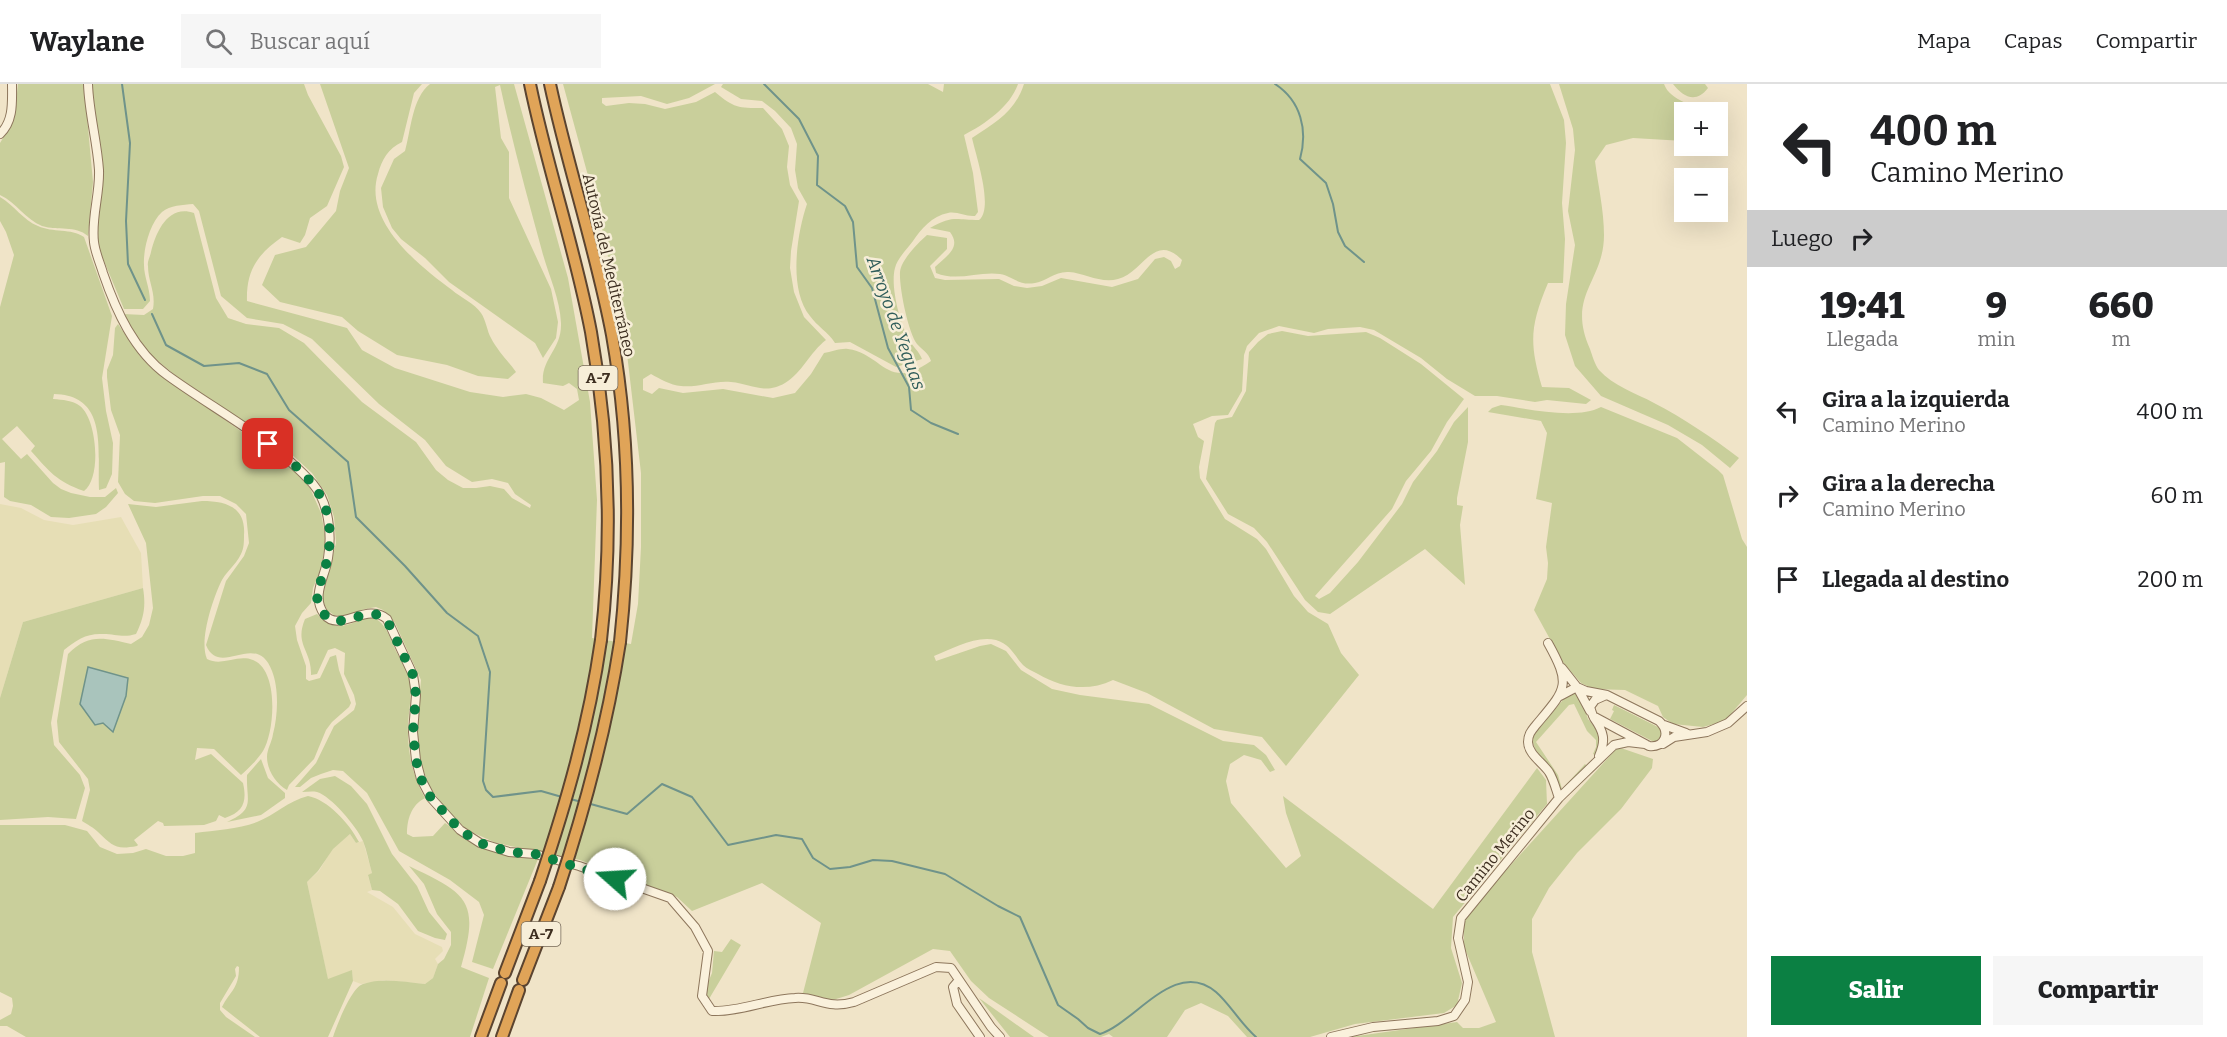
<!DOCTYPE html>
<html lang="es">
<meta charset="utf-8">
<style>
:root{--surface:#fff;--page:#f6f6f6;--text:#202124;--muted:#757577;--line:#e0e0e0;--accent:#0b8043}
body{margin:0;font-family:Bitter,serif;background:var(--page);color:var(--text);height:100vh;display:flex;flex-direction:column;font-size:22px;white-space:nowrap}
*{box-sizing:border-box;margin:0}
p{font-size:20px;color:var(--muted)}
.icon{flex:none;width:33px;height:33px;fill:none;stroke:currentColor;stroke-width:2;stroke-linecap:round;stroke-linejoin:round}
.map{position:relative;flex:1;overflow:hidden}
.drawer{display:flex;flex-direction:column;background:var(--surface);width:480px}
.drawer>*{flex:none}
.top-card{background:#fff;color:var(--text);overflow:hidden}
.fabs{position:absolute;left:1674px;top:18px;display:grid;gap:12px}
.fabs a{display:grid;place-items:center;width:54px;height:54px;border-radius:0px;background:var(--surface);box-shadow:0 6px 24px #0002;font-size:30px}
.pin{position:absolute;display:grid;place-items:center;width:51px;height:51px;color:#fff;margin:-26px;border-radius:12px;box-shadow:0 3px 9px #0006}
.me{position:absolute;width:66px;margin:-33px;rotate:289deg;stroke-linejoin:round;filter:drop-shadow(0 0 4px #0008)}
.turn{display:flex;align-items:center;gap:21px;height:126px;padding:0 24px;font-size:27px}
.turn .icon{width:78px;height:78px;stroke-width:2.5}
.turn b{display:block;font-size:42px;line-height:51px}
.then{display:flex;align-items:center;height:57px;padding:0 24px;background:#0003;gap:12px;font-size:22px}
.eta{display:flex;justify-content:space-evenly;align-items:center;height:102px;text-align:center}
.eta b{font-size:36px;font-weight:800;line-height:42px}
.action{display:flex;gap:12px;margin-top:auto;padding:12px 24px}
.action a{flex:1;height:69px;border-radius:0px;background:var(--accent);color:#fff;font-size:24px;font-weight:800;line-height:69px;text-align:center}
.action a+a{background:var(--page);color:var(--text)}
ul{padding:0;list-style:none}
li{display:flex;align-items:center;gap:18px;height:84px;padding:0 24px}
li div{flex:1}
li b{display:block;font-size:22px}
li em{font-style:normal}
header{display:flex;align-items:center;gap:36px;box-sizing:border-box;height:84px;padding:0 30px;background:var(--surface);border-bottom:2px solid var(--line)}
header strong{font-size:28px}
nav{display:flex;gap:33px;margin-inline-start:auto;font-size:21px}
.search{width:420px;height:54px;background:var(--page);display:flex;align-items:center;gap:15px;box-sizing:border-box;padding:0 21px;border-radius:0px;color:var(--muted);font-size:22px}
main{display:flex;flex:1;min-height:0}
.map>svg:first-child{display:block}
.farmland{fill:#e6deb5}
.green{fill:#c9cf9b}
.water{fill:#a9c4bc;stroke:#6f938a;stroke-width:1.5}
.lines{fill:none;stroke-linecap:round;stroke-linejoin:round}
.stream{stroke:#6f938a;stroke-width:2}
.minor-casing{stroke:#8d765c;stroke-width:10}
.highway-casing{stroke:#5b4430;stroke-width:14}
.minor{stroke:#faf1dc;stroke-width:8}
.highway{stroke:#e0a458;stroke-width:10}
.highway-bridge-casing{stroke:#5b4430;stroke-width:14;stroke-linecap:butt}
.highway-bridge{stroke:#e0a458;stroke-width:10}
.route{stroke:#0b8043;stroke-width:10;stroke-dasharray:0 18}
.labels{text-anchor:middle;dominant-baseline:central;stroke-width:5;stroke-linejoin:round;paint-order:stroke}
.shield{fill:#f7eed8;stroke:#756857;stroke-width:1.5}
.shield-label{font-size:15px;font-weight:bold;fill:#3d2e20}
.street-label{font-size:16px;fill:#3d2e20;stroke:#f7eed8}
.water-label{font-size:18px;font-style:italic;fill:#2f5d5a;stroke:#f7eed8}
</style>
<header>
<strong>Waylane</strong>
<div class="search"><svg class="icon" aria-label="search" viewBox="0 0 24 24"><circle cx="10" cy="10" r="6"/><path d="M15 15l6 6"/></svg>Buscar aquí</div>
<nav><a>Mapa</a><a>Capas</a><a>Compartir</a></nav>
</header>
<main>
<div class="map">
<svg width="1747" height="953" viewBox="0 0 1747 953">
<rect width="100%" height="100%" fill="#f0e4c8"/>
<path class="farmland" d="M 0,420 L 21,424 L 44,436 L 73,441 L 121,433 L 141,469 L 143,504 L 23,538 L 0,614 Z
M 350,750 L 356,759 L 363,757 L 372,789 L 368,792 L 372,806 L 367,808 L 393,823 L 415,850 L 442,863 L 443,867 L 435,875 L 438,880 L 433,894 L 425,900 L 384,896 L 361,900 L 353,897 L 352,887 L 328,896 L 307,798 L 319,787 L 332,765 Z"/>
<path class="green" d="M 18,0 L 84,0 L 93,98 L 88,152 C 75,141 58,147 42,142 C 25,135 17,119 0,111 L 0,59 L 14,36 Z
M 92,0 L 304,0 L 308,11 L 341,72 L 344,83 L 327,122 L 310,134 L 305,151 L 300,159 L 282,153 C 258,170 246,186 247,217 L 347,244 L 362,266 L 395,284 L 470,308 L 503,313 L 526,310 L 541,314 L 564,326 L 579,316 L 577,305 L 569,299 L 563,302 L 543,299 C 541,274 562,266 561,239 C 560,214 548,190 542,167 C 527,112 512,57 500,1 L 495,3 L 501,54 L 509,68 L 509,114 L 551,205 L 558,238 L 556,254 L 543,274 L 535,259 L 449,198 L 425,174 L 401,155 L 392,144 L 383,123 L 381,104 L 394,75 L 405,67 C 411,46 412,14 430,0 L 514,0 L 568,194 L 590,318 L 597,416 L 592,554 L 631,560 L 638,520 L 641,463 L 641,389 L 624,244 L 599,132 L 563,0 L 715,0 L 689,14 L 667,20 L 641,12 L 602,14 L 602,19 L 606,22 L 629,19 L 645,20 L 665,25 L 696,18 L 715,8 C 734,24 738,24 763,24 L 782,45 L 789,62 L 787,83 L 790,101 L 799,117 L 791,167 L 790,184 L 794,208 L 804,233 L 826,256 C 810,268 802,289 785,299 C 765,311 752,300 731,298 C 715,296 697,304 681,302 C 670,301 660,295 651,290 L 643,295 L 643,306 L 652,310 L 659,304 L 683,309 L 723,305 L 773,314 L 795,309 L 811,290 L 824,269 C 831,268 841,264 848,265 C 883,270 887,308 931,277 C 928,268 923,267 917,260 C 908,248 899,203 900,188 C 901,176 918,159 927,151 L 947,154 L 947,165 L 930,182 L 935,194 L 945,196 L 999,195 L 1014,202 L 1027,204 L 1042,202 L 1061,194 L 1112,203 L 1138,195 L 1155,175 L 1164,173 L 1171,177 L 1175,185 L 1180,182 L 1182,176 C 1154,147 1143,189 1118,195 C 1101,200 1085,189 1069,188 C 1055,187 1047,197 1035,199 C 1018,202 1013,192 1000,190 C 979,187 957,198 936,189 L 935,183 C 946,172 962,164 950,148 L 930,144 C 953,131 955,136 979,136 C 994,124 976,72 972,54 C 996,38 1015,28 1024,0 L 1550,0 L 1564,36 L 1566,59 L 1562,119 L 1565,155 L 1563,199 L 1548,199 C 1530,242 1529,259 1542,303 L 1569,304 L 1591,316 L 1586,320 L 1547,316 L 1535,318 L 1497,312 L 1475,312 L 1447,295 L 1421,274 L 1374,246 L 1360,243 L 1328,245 L 1314,249 L 1279,242 L 1259,249 L 1247,262 L 1244,271 L 1242,307 L 1228,331 L 1212,332 L 1193,340 L 1198,353 L 1204,357 L 1199,383 L 1200,394 L 1225,435 L 1257,455 L 1266,465 L 1294,512 L 1308,528 L 1328,540 L 1341,569 L 1359,591 L 1286,682 L 1262,653 L 1214,645 L 1147,609 L 1113,596 C 1088,608 1062,604 1038,590 C 1033,587 1027,585 1023,581 C 1014,571 1010,560 996,556 C 976,551 952,565 934,572 L 936,577 L 980,562 L 991,560 L 1006,567 L 1021,586 L 1052,605 L 1080,611 L 1149,620 L 1223,657 L 1254,661 L 1266,671 L 1275,686 L 1270,688 L 1261,676 L 1244,671 L 1230,680 L 1226,697 L 1231,719 L 1286,784 L 1301,772 L 1286,729 L 1283,712 L 1433,825 L 1537,684 L 1546,696 L 1547,720 L 1453,833 L 1451,864 L 1462,899 L 1457,921 L 1444,929 L 1355,940 L 1310,953 L 1247,953 L 1228,932 L 1201,919 L 1185,926 L 1167,953 L 1113,953 L 1109,950 L 1101,953 L 1049,953 L 989,914 L 971,897 L 950,867 L 933,865 L 849,911 L 833,916 L 803,909 L 821,839 L 762,799 L 692,827 L 677,813 L 580,776 L 496,759 L 467,746 L 445,724 L 429,702 L 422,682 L 416,650 L 421,596 L 395,539 L 383,526 L 376,523 L 365,525 L 343,533 L 334,531 L 327,526 L 322,515 L 336,459 L 334,433 L 327,411 L 312,389 L 289,368 L 176,292 L 147,268 L 133,251 L 123,230 L 144,231 L 153,225 C 156,208 148,198 148,182 C 147,178 150,173 151,168 C 156,148 168,120 194,129 L 216,214 L 228,234 L 246,240 L 279,244 L 304,259 L 362,318 L 416,358 L 436,386 L 448,396 L 463,404 L 476,404 L 490,402 L 504,405 L 512,414 L 530,424 L 531,421 L 515,410 L 508,399 L 492,395 L 472,398 L 446,382 L 425,356 L 379,320 L 312,255 L 283,240 L 247,234 L 221,212 L 199,127 L 193,120 C 183,121 170,121 162,128 C 150,139 143,165 144,181 C 144,193 150,204 150,217 L 143,225 L 124,225 L 99,165 L 97,151 L 102,88 Z
M 320,0 L 422,0 L 414,9 L 402,58 C 388,65 382,75 378,90 C 363,137 418,181 452,206 C 460,213 475,220 481,229 C 486,236 487,247 491,254 C 497,266 508,277 516,288 L 508,295 L 478,292 L 447,281 L 397,271 L 358,247 L 342,233 L 280,218 L 262,201 L 275,171 L 306,163 L 336,127 L 340,107 L 349,84 Z
M 723,0 L 928,0 L 943,8 L 944,0 L 1018,0 C 1010,23 985,40 964,51 L 973,89 L 978,128 L 975,132 C 966,133 957,127 948,129 C 932,132 921,145 913,157 C 907,165 897,175 895,184 C 890,202 900,240 909,256 C 913,263 919,267 922,275 L 896,283 L 850,258 L 835,259 C 828,248 817,242 810,232 C 788,205 797,149 807,120 L 798,104 L 795,86 L 797,60 L 791,44 L 775,27 L 762,17 L 741,15 L 721,3 Z
M 1559,0 L 1664,0 C 1670,17 1697,23 1712,28 L 1684,28 L 1684,57 L 1633,54 L 1606,61 L 1595,77 C 1598,101 1604,126 1604,151 C 1604,198 1566,211 1590,265 C 1592,271 1595,281 1599,286 C 1613,302 1636,309 1654,319 C 1683,334 1713,354 1739,374 L 1730,384 L 1702,361 L 1668,341 L 1601,312 L 1575,282 L 1565,251 L 1566,220 L 1575,161 L 1568,127 L 1575,66 L 1573,45 Z
M 1673,0 L 1705,0 L 1708,4 C 1696,20 1683,13 1673,0 Z
M 0,113 C 15,122 23,136 38,142 C 53,149 71,144 84,153 L 112,232 L 102,294 L 106,327 L 113,359 L 112,390 L 106,404 L 99,406 C 97,367 109,311 54,310 L 53,315 C 63,316 72,316 80,322 C 97,335 102,394 84,407 C 56,397 50,388 31,367 L 35,362 L 17,342 L 2,355 L 21,375 L 27,370 L 53,399 L 61,405 L 71,409 L 90,413 L 105,413 L 116,404 L 118,409 L 106,423 L 96,430 L 69,434 L 51,433 L 31,421 L 10,417 L 4,413 L 5,378 L 0,379 L 0,223 L 14,171 L 6,148 L 0,137 Z
M 118,240 L 140,272 L 158,288 L 295,386 L 310,404 L 321,429 L 326,456 L 321,485 L 313,504 L 311,519 L 302,529 L 295,542 L 297,556 L 306,582 L 306,595 L 309,597 L 320,594 L 330,573 L 336,571 L 339,586 L 351,619 L 349,623 L 332,638 L 326,646 L 314,675 L 289,701 L 287,706 C 276,700 267,686 267,673 C 267,665 272,658 273,650 C 278,631 279,605 272,587 C 256,545 220,595 206,561 L 226,497 L 244,472 L 249,459 L 246,430 L 236,420 L 220,412 L 203,412 L 155,419 L 134,417 L 125,410 L 118,398 L 120,351 L 111,326 L 107,293 L 107,286 L 113,271 L 115,244 Z
M 1282,247 L 1308,252 L 1366,248 L 1380,254 L 1421,280 L 1464,315 L 1447,338 L 1431,367 L 1406,397 L 1392,425 L 1315,512 L 1319,515 L 1330,509 L 1358,478 L 1402,420 L 1413,398 L 1437,367 L 1454,338 L 1468,323 L 1468,358 L 1457,414 L 1457,421 L 1463,422 L 1460,441 L 1465,501 L 1425,465 L 1330,530 L 1318,528 L 1305,516 L 1267,458 L 1254,444 L 1228,430 L 1206,395 L 1215,339 L 1217,336 L 1232,333 L 1246,307 L 1249,268 L 1258,258 L 1268,250 Z
M 1501,321 C 1529,325 1576,336 1601,323 L 1677,354 L 1718,386 L 1723,391 L 1742,455 L 1747,463 L 1747,611 L 1725,637 L 1703,643 L 1673,640 L 1663,633 L 1658,622 L 1625,606 L 1593,605 L 1581,599 L 1562,577 L 1534,526 L 1547,495 L 1548,479 L 1546,463 L 1552,419 L 1536,415 L 1547,349 L 1541,337 L 1488,328 L 1492,324 Z
M 202,417 C 226,417 246,423 244,451 C 244,458 244,464 241,470 C 236,481 225,488 220,500 C 212,518 199,557 207,575 C 222,583 237,570 253,576 C 279,586 275,647 263,667 C 258,675 248,685 241,691 L 214,665 L 197,664 L 195,676 L 211,670 L 243,699 C 247,717 244,728 225,734 L 219,731 L 216,737 L 204,741 L 164,742 L 163,739 L 158,737 L 134,756 L 138,761 L 137,762 C 115,766 113,762 98,748 C 94,744 87,740 82,737 L 90,706 L 88,695 L 59,658 L 57,637 L 68,570 C 89,549 104,554 131,560 L 142,553 L 149,541 L 153,524 L 146,459 L 128,420 L 156,423 Z
M 143,504 C 146,522 144,534 136,550 C 123,554 116,550 103,550 C 87,549 76,556 64,566 L 51,639 L 54,661 L 80,691 L 85,704 L 76,735 L 48,733 L 0,736 L 0,614 L 23,538 Z
M 317,530 C 343,559 364,523 379,537 C 387,544 391,555 395,565 C 400,575 408,587 410,598 C 412,612 409,626 408,639 C 407,665 412,692 425,714 C 411,721 407,736 407,750 L 413,753 L 433,752 L 445,739 C 479,763 497,772 538,775 L 493,885 L 472,878 L 484,831 L 479,818 L 450,796 L 399,767 L 367,709 L 343,687 L 333,686 L 321,690 L 311,694 L 300,703 L 295,703 L 316,679 L 334,642 L 354,626 L 356,620 L 354,611 L 344,590 L 345,569 L 335,564 L 328,566 L 317,590 L 311,591 C 312,566 294,561 305,535 Z
M 1574,609 L 1581,614 L 1588,635 L 1600,650 L 1599,667 L 1595,671 L 1593,670 L 1596,663 L 1596,656 L 1587,647 L 1574,620 L 1569,621 L 1536,658 L 1558,691 L 1562,705 L 1585,680 L 1587,682 L 1564,706 L 1560,707 C 1557,682 1530,672 1533,652 L 1567,611 Z
M 1614,621 L 1658,643 L 1664,650 L 1659,657 L 1652,657 L 1610,635 L 1614,627 L 1612,626 Z
M 1618,663 L 1653,675 L 1652,684 L 1621,725 L 1577,769 L 1549,804 L 1532,835 L 1532,868 L 1555,953 L 1350,953 L 1457,938 L 1463,944 L 1479,944 L 1496,938 L 1464,863 L 1464,837 L 1489,805 Z
M 261,675 L 268,694 L 285,709 L 285,714 L 261,731 L 227,738 C 256,725 246,717 247,691 Z
M 335,692 L 351,702 L 367,720 L 392,770 L 417,802 L 429,828 L 447,850 L 445,856 L 435,854 L 418,847 L 398,820 L 380,807 L 372,806 L 368,791 L 372,789 C 369,779 367,767 363,757 C 357,743 331,712 317,708 C 312,707 307,708 302,708 L 320,695 Z
M 308,712 C 328,716 349,739 359,758 L 356,759 L 350,750 L 333,765 L 318,787 L 307,798 L 328,895 L 352,886 L 353,897 L 328,953 L 260,953 L 222,923 C 230,907 239,905 239,883 L 237,882 L 235,885 L 236,892 L 220,919 L 220,926 L 226,933 L 255,953 L 26,953 L 7,942 L 0,942 L 0,936 L 11,930 L 13,922 L 12,914 L 0,908 L 0,741 L 65,741 L 87,747 L 100,763 L 117,770 L 133,769 L 146,765 L 166,772 L 183,772 L 195,769 L 195,749 C 215,746 239,745 257,738 C 275,731 288,717 308,712 Z
M 409,782 C 468,810 480,817 461,883 L 489,894 L 470,953 L 333,953 C 337,941 351,904 363,900 C 382,893 405,898 425,900 L 433,894 L 438,880 L 444,875 L 451,861 L 451,848 L 437,830 L 424,800 Z
M 731,855 L 741,861 L 709,915 L 705,906 L 712,889 L 714,867 L 722,868 Z
M 979,914 L 1034,953 L 1010,953 Z"/>
<path class="water" d="M 88,583 L 128,594 L 126,612 L 113,648 L 103,639 L 95,641 L 80,620 Z"/>
<g class="lines">
<path class="stream" d="M 122,0 L 130,59 L 126,137 L 128,180 L 145,216
M 764,0 L 799,35 L 818,72 L 817,101 L 845,122 L 853,138 L 857,183 L 872,204 L 888,264 L 909,303 L 911,326 L 931,339 L 958,350
M 1275,0 C 1301,17 1308,46 1300,75 L 1326,99 L 1333,120 L 1338,148 L 1345,162 L 1364,178
M 152,230 L 166,261 L 204,282 L 239,279 L 267,290 L 289,326 L 348,378 L 356,433 L 405,482 L 447,529 L 478,552 L 490,588 L 483,697 L 486,706 L 493,713 L 541,707 L 562,713
M 570,715 L 582,718
M 587,719 L 627,730 L 662,700 L 692,713 L 728,761 L 776,751 L 802,755 L 813,774 L 830,785 L 850,783 L 873,776 L 892,777 L 945,790 L 998,822 L 1020,833 L 1058,921 L 1078,935 L 1088,944 L 1100,950 C 1135,939 1175,873 1216,908 C 1229,919 1241,940 1256,953"/>
<defs>
<path id="minor" d="M 88,0 C 89,29 97,57 99,86 C 100,110 91,134 94,158 C 95,168 100,179 103,189 C 116,227 134,267 167,291 C 215,326 274,356 313,400 C 329,419 332,450 328,474 C 325,493 311,512 324,530 C 339,550 367,517 387,535 L 413,591 L 416,611 L 413,648 L 416,676 L 421,695 L 431,714 L 460,746 L 480,759 L 509,768 L 535,770 L 579,782 L 670,814 L 695,843 L 708,867 L 702,912 L 712,927 C 740,928 767,915 795,914 C 817,912 826,926 854,918 L 936,883 L 951,884 L 991,943 L 1000,953
M 0,50 C 14,37 12,17 12,0
M 1548,559 C 1572,602 1566,605 1536,641 C 1532,646 1528,650 1528,658 C 1528,670 1543,679 1549,688 C 1554,696 1556,706 1559,714
M 1562,584 L 1577,603 L 1590,627
M 1560,612 L 1577,603 L 1586,607 L 1607,611 L 1659,637 C 1671,648 1665,664 1649,662 L 1593,632 L 1590,623 L 1595,616 L 1604,612
M 1594,634 C 1604,648 1606,656 1599,672
M 1664,641 L 1686,649
M 1663,660 L 1674,653 L 1707,648 L 1728,639 L 1747,622
M 959,896 L 953,903 L 957,920 L 980,953
M 1331,953 L 1373,943 L 1438,937 L 1454,932 L 1465,916 L 1468,898 L 1458,854 L 1461,834 L 1559,714 L 1614,661 L 1628,658 L 1645,660"/>
<path id="highway" d="M 530,0 C 547,83 575,164 591,248 C 609,350 613,452 601,556
M 550,0 C 568,84 596,166 612,251 C 630,353 631,456 620,558
M 505,889 L 540,797
M 523,896 L 559,803
M 481,953 L 501,899
M 502,953 L 519,906"/>
</defs>
<use href="#minor" class="minor-casing"/>
<use href="#highway" class="highway-casing"/>
<use href="#minor" class="minor"/>
<use href="#highway" class="highway"/>
<defs>
<path id="highway-bridge" d="M 540,797 C 567,717 589,640 601,556
M 559,803 C 586,721 607,643 620,558"/>
</defs>
<use href="#highway-bridge" class="highway-bridge-casing"/>
<use href="#highway-bridge" class="highway-bridge"/>
</g>
<g class="lines">
<path class="route" d="M 268,360 C 290,376 314,395 324,420 C 332,440 331,464 325,484 C 323,493 318,503 317,511 C 317,518 321,528 326,532 C 344,548 367,518 387,536 L 413,591 L 416,611 L 413,648 L 416,676 L 421,695 L 431,714 L 460,746 L 480,759 L 510,768 L 535,770 L 615,795"/>
</g>
<g class="labels">
<g class="shield">
<rect x="578.5" y="282" width="39" height="24" rx="4.5"/>
<rect x="521.5" y="838" width="39" height="24" rx="4.5"/>
</g>
<g class="shield-label">
<text x="598" y="294">A-7</text>
<text x="541" y="850">A-7</text>
</g>
<g class="street-label">
<text transform="translate(609 181) rotate(77)">Autovía del Mediterráneo</text>
<text transform="translate(1495 771) rotate(-51)">Camino Merino</text>
</g>
<g class="water-label">
<text transform="translate(896 239) rotate(70)">Arroyo de Yeguas</text>
</g>
</g>
</svg>
<div class="fabs">
<a>+</a>
<a>−</a>
</div>
<div class="pin" style="left:268px;top:360px;background:#d93025"><svg class="icon" aria-label="arrive" viewBox="0 0 24 24"><path d="M6 21V4h12l-3 4 3 4H6"/></svg></div>
<svg class="me" style="left:615px;top:795px" viewBox="-20 -20 40 40"><circle r="19" fill="#fff"/><path d="M0-13L10 11 0 6-10 11z" fill="#0b8043"/></svg>
</div>
<section class="drawer">
<div class="top-card">
<div class="turn"><svg class="icon" aria-label="left" viewBox="0 0 24 24"><path d="M17 20v-9H6M10 6l-5 5 5 5"/></svg><div><b>400 m</b>Camino Merino</div></div>
<div class="then">Luego<svg class="icon" aria-label="right" viewBox="0 0 24 24"><path d="M7 20v-9h11M14 6l5 5-5 5"/></svg></div>
</div>
<div class="eta">
<div><b>19:41</b><p>Llegada</p></div>
<div><b>9</b><p>min</p></div>
<div><b>660</b><p>m</p></div>
</div>
<ul>
<li><svg class="icon" aria-label="left" viewBox="0 0 24 24"><path d="M17 20v-9H6M10 6l-5 5 5 5"/></svg><div><b>Gira a la izquierda</b><p>Camino Merino</p></div><em>400 m</em></li>
<li><svg class="icon" aria-label="right" viewBox="0 0 24 24"><path d="M7 20v-9h11M14 6l5 5-5 5"/></svg><div><b>Gira a la derecha</b><p>Camino Merino</p></div><em>60 m</em></li>
<li><svg class="icon" aria-label="arrive" viewBox="0 0 24 24"><path d="M6 21V4h12l-3 4 3 4H6"/></svg><div><b>Llegada al destino</b></div><em>200 m</em></li>
</ul>
<div class="action"><a>Salir</a><a>Compartir</a></div>
</section>
</main>
